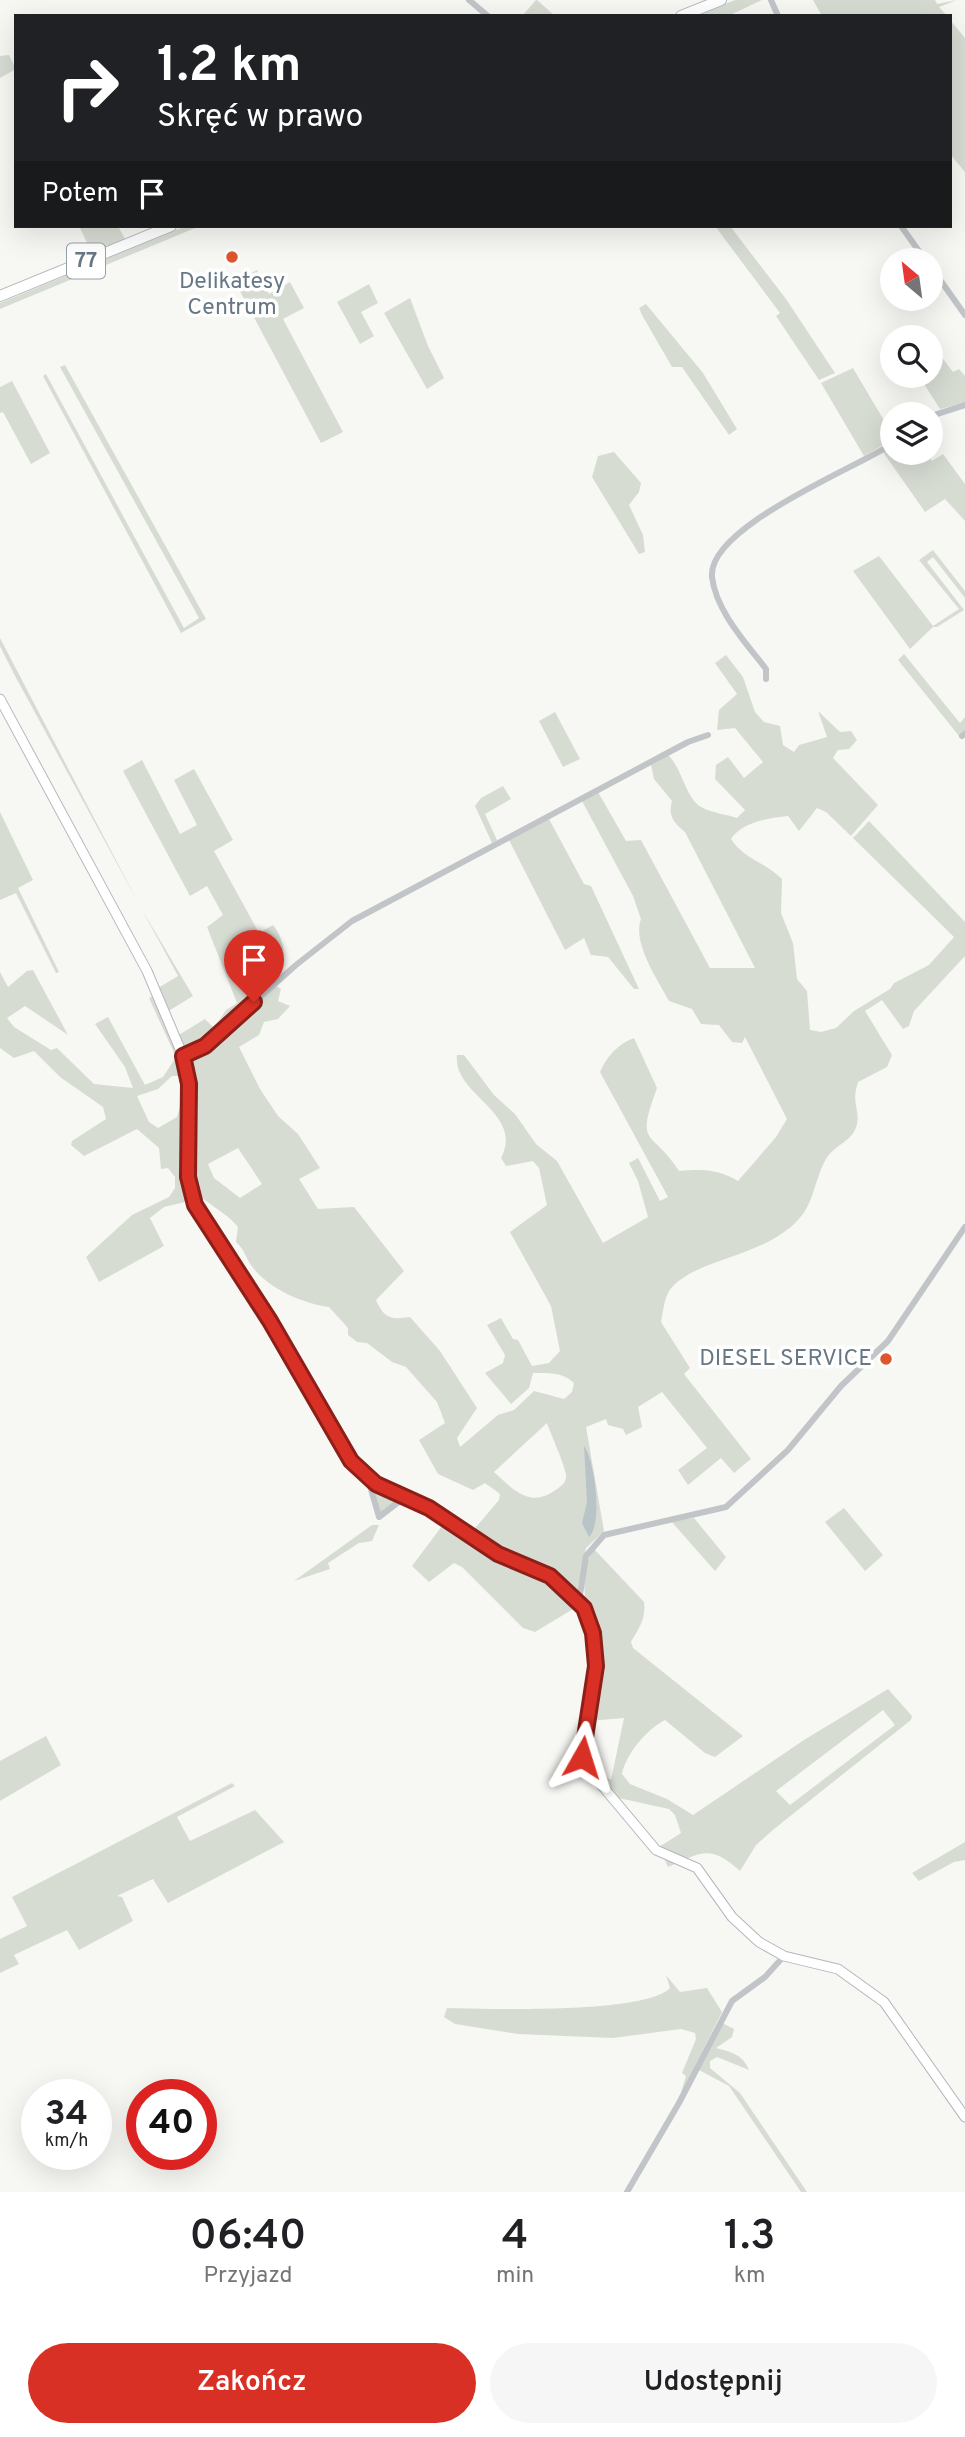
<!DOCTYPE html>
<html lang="pl">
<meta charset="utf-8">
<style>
:root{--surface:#fff;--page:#f6f6f6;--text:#202124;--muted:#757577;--accent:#d93025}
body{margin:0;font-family:Overpass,sans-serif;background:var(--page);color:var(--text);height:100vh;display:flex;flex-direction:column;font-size:26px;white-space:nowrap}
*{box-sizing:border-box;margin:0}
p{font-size:23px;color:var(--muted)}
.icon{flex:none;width:38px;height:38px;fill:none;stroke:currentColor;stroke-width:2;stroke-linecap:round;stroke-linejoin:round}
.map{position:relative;height:2192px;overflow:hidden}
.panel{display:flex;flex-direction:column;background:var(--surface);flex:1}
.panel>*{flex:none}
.banner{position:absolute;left:14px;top:14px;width:938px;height:214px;border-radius:0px;box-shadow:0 7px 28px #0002;background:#202124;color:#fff;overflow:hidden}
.needle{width:46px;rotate:331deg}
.controls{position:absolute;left:880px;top:248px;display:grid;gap:14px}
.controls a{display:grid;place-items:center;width:63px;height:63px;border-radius:50%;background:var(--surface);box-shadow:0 7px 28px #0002;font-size:35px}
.speed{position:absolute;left:21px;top:2079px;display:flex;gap:14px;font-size:35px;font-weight:700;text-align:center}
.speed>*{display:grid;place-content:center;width:91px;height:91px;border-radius:50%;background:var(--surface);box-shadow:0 7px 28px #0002;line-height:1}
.speed small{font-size:18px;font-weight:400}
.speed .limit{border:10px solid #d22;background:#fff;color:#111}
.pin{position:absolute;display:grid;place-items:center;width:60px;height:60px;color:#fff;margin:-72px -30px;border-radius:50% 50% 50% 0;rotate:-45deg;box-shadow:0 0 7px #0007}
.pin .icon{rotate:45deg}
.me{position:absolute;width:77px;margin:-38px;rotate:6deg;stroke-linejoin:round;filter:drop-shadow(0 0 5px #0008)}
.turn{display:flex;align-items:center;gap:24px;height:147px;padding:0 28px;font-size:32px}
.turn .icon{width:91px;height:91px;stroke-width:2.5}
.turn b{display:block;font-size:49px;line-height:60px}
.then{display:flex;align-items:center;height:66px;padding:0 28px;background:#0003;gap:14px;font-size:26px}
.eta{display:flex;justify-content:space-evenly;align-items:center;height:119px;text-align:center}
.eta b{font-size:42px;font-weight:600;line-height:49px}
.button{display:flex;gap:14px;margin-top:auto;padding:14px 28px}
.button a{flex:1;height:80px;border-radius:42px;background:var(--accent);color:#fff;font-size:28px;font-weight:600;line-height:80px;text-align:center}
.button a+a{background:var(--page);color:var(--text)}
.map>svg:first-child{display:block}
.green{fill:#d7dcd3;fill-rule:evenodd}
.water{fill:#b9c4c9}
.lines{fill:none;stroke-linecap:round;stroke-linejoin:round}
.secondary-casing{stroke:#b3b8bd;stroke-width:11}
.primary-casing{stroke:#b2b7bb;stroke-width:12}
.street{stroke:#c1c5c8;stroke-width:6}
.secondary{stroke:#fff;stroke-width:9}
.primary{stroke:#fff;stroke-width:10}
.route-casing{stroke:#8d1f18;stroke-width:18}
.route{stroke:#d93025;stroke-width:12}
.poi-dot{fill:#df552c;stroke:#fff;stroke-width:2.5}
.labels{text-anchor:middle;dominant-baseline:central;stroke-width:7;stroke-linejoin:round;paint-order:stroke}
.shield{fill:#fff;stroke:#95a0a9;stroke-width:2}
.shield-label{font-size:21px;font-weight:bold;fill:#677784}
.poi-label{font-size:23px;fill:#677784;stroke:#fff}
</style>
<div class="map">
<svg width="965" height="2192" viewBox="0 0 965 2192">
<rect width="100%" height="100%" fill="#f7f7f4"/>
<path class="green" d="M 536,0 L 537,0 L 555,16 L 522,16 Z
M 735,0 L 762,0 L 728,16 L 700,14 Z
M 813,0 L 935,0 L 937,4 L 957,0 L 939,7 L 947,16 L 822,16 Z
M 950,20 L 965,38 L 965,172 L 950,154 Z
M 9,55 L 16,69 L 0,78 L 0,56 Z
M 79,226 L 118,226 L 125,239 L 92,253 Z
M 186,226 L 200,226 L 0,309 L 0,303 Z
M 715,226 L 730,226 L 786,299 L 835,373 L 819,380 L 776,316 L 780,313 Z
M 257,270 L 269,294 L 290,282 L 304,308 L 283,319 L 343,432 L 321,443 L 235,282 Z
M 369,284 L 378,303 L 361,312 L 374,336 L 360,344 L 337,302 Z
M 410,298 L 428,346 L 444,378 L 427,389 L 384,313 Z
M 646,304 L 703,373 L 737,429 L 729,435 L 682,367 L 672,367 L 642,315 L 639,308 Z
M 931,343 L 953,372 L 959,369 L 965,376 L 965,403 L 940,409 L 919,376 L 931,376 Z
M 65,365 L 206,619 L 181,633 L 43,376 L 46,374 L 184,628 L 199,618 L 60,367 Z
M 853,368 L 892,434 L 892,440 L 864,456 L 821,383 Z
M 12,381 L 50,453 L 31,464 L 3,412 L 0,413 L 0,387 Z
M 892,446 L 892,453 L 927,453 L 932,461 L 943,454 L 965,484 L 965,521 L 945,499 L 925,512 L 883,452 Z
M 614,452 L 641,483 L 639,492 L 629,505 L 643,535 L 645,552 L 639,554 L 592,477 L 598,456 Z
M 933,550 L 965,591 L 965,598 L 933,557 L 927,562 L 964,610 L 937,627 L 933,627 L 910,649 L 853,571 L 879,556 L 933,626 L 959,609 L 919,560 Z
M 0,638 L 141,908 L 193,996 L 167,1012 L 158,988 L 178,976 L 14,674 L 0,646 Z
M 904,654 L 960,723 L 965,717 L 965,731 L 959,736 L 898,660 Z
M 726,655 L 743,677 L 755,712 L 764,722 L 780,726 L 783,745 L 794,752 L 799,745 L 827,737 L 818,711 L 840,732 L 851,731 L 857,740 L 849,749 L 838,750 L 833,758 L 878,805 L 851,836 L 826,812 L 817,808 L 799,831 L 788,816 C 769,818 742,822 731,839 C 743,858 766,863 782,879 L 781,913 L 793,943 L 797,979 L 807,991 L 810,1030 L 821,1032 L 836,1028 L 854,1011 L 890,989 L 894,983 L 929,965 L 954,937 L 853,838 L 869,821 L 965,922 L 965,956 L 914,1011 L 909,1026 L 903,1029 L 882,1000 L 865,1011 L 892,1055 L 887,1067 L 858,1082 C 851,1103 860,1109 857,1124 C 853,1142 835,1144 826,1159 C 816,1176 814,1199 803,1214 C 769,1259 693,1257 669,1291 C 664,1300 663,1312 661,1322 L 690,1368 L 684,1374 L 751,1459 L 734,1473 L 721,1458 L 688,1485 L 678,1470 L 707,1448 L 662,1392 L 638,1407 L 642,1427 L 626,1435 L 623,1429 L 608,1425 L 606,1419 L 586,1427 L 604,1531 L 586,1548 L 577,1593 C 546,1566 505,1555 471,1533 L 499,1500 L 500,1494 L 485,1483 L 473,1490 L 438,1474 L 419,1440 L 445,1423 L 437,1402 L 406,1367 L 392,1362 L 367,1343 L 357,1342 L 348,1335 L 348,1328 L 329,1307 C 301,1303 267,1288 251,1265 C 245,1256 244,1249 236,1242 L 238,1227 C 227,1212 197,1199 191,1185 L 190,1088 L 177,1036 L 205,1019 L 214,1028 L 226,1010 L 237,1003 L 207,927 L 223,915 L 207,886 L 190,896 L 123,771 L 142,760 L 180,834 L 197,825 L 174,780 L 194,769 L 233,840 L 214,851 L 259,933 L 273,925 C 288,943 286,968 276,986 L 281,989 L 278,1001 L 290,1006 L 278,1019 L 264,1022 L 259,1035 L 239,1047 L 260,1089 L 278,1116 L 298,1134 L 320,1168 L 299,1179 L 318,1209 L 354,1207 L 404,1271 L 376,1300 C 384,1318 390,1320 410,1317 L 440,1351 L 477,1408 L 457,1438 L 460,1447 L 498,1415 L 514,1410 L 534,1391 L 564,1399 L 572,1392 L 574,1383 C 563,1372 548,1373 533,1373 L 529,1388 L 511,1404 L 485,1373 L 503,1363 L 505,1355 L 487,1325 L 501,1318 L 513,1339 L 518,1340 L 532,1366 L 549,1363 L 560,1351 L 551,1306 L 510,1232 L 547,1205 L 539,1168 L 533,1161 L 506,1166 L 501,1158 C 525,1112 452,1095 457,1055 L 464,1055 L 494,1095 L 515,1114 L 536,1144 L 557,1161 L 603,1243 L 648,1217 L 638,1181 L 629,1163 L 638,1158 L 660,1201 L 668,1197 L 600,1072 C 607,1056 618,1044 634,1038 L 657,1088 C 635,1148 651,1128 679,1171 C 702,1169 718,1169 738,1181 L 776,1137 L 787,1119 L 745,1037 L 742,1043 L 732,1042 L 719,1025 L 701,1024 L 692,1009 L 669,1001 C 658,980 632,943 641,919 L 633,896 L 582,801 L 598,792 L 626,841 L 641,840 L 710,968 L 755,968 L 685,832 C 673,822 668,816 672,801 L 654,779 L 651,765 L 668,755 C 683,769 685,799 703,808 C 712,813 726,814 737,818 L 745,810 L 715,779 L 716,765 L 728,757 L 744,778 L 763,762 L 735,728 L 717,730 L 719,710 L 737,694 L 715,663 ZM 238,1148 L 262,1184 L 240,1198 L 214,1178 L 208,1164 ZM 547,1423 C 551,1435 565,1465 566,1475 C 567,1483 560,1487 554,1491 C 529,1508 513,1489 494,1472 Z
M 555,712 L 580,759 L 563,767 L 539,721 Z
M 503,786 L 511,799 L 485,814 L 497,840 L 492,843 L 475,806 L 481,798 Z
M 0,812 L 33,880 L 18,888 L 59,972 L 56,973 L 16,893 L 0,900 Z
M 549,819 L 584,884 L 591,886 L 639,989 L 634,989 L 608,957 L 591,955 L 584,938 L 565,950 L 509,840 Z
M 33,970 L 68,1035 L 25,1006 L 7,1018 L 14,1027 L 51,1050 L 57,1048 L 94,1084 L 133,1088 L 125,1067 L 95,1024 L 108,1017 L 145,1085 L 163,1077 L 176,1057 L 149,998 L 155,995 L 184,1066 L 184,1164 L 189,1201 L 164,1207 L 150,1218 L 164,1246 L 99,1282 L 86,1257 L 132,1215 L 169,1197 L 175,1188 L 175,1177 L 168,1168 L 161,1169 L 159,1148 L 137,1129 L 84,1156 L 71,1145 L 72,1141 L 106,1119 L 103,1107 L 60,1077 L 34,1051 L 14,1058 L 0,1048 L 0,972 L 8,987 L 27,971 ZM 172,1076 L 180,1076 L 182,1100 L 177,1117 L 158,1128 L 149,1122 L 137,1096 L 158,1089 Z
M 372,1486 L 400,1498 L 380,1514 Z
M 844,1508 L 883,1555 L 865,1571 L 825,1522 Z
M 694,1518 L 726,1557 L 715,1571 L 671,1521 Z
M 445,1522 L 536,1571 L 578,1606 L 535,1632 L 523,1628 L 462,1567 L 454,1563 L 429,1582 L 412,1566 Z
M 372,1525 L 379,1525 L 372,1541 L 359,1543 L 328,1563 L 330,1569 L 294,1581 Z
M 594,1549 L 644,1602 C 646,1620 639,1627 631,1642 L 633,1648 L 743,1736 L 715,1757 L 705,1753 L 665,1720 C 646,1730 626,1754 622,1774 L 630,1784 L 667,1799 L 693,1815 L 804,1740 L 888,1689 L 912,1716 L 911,1720 L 774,1829 L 756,1845 L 740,1871 C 710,1844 702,1852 668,1867 L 659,1847 L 681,1833 L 675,1815 L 669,1809 L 614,1797 L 593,1769 L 611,1780 L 624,1718 L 588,1721 C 592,1706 599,1687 598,1672 C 596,1634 571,1583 594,1549 ZM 883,1710 L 895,1725 L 790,1805 L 776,1791 Z
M 46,1736 L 61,1765 L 0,1801 L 0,1761 Z
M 232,1783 L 235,1786 L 177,1817 L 190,1841 L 255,1810 L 284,1842 L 168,1903 L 153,1879 L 117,1896 L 122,1897 L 133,1921 L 79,1950 L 67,1930 L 14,1955 L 19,1964 L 0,1973 L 0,1939 L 27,1926 L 12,1897 Z
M 965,1842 L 965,1860 L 954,1862 L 919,1881 L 912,1873 Z
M 666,1975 L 680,1992 L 707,1988 L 722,2012 L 680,2096 L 686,2076 L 682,2073 L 696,2039 L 695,2033 L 681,2029 L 613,2038 L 518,2034 L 455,2024 L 444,2017 L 447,2008 C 486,2009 646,2014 670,1988 Z
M 722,2023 L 734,2029 L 732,2037 L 716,2048 C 732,2052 743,2055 749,2070 L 717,2057 L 710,2061 L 710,2068 L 740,2093 L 807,2192 L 801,2192 L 729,2086 L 699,2070 Z"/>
<path class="water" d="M 584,1446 C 595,1460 603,1524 589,1537 L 582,1523 L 587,1502 Z"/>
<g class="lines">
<defs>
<path id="secondary" d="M 0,699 L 147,971 L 186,1063 L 189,1084 L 188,1179 L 199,1214 L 266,1314 L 351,1461 L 368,1479 L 429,1508 L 498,1554 L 549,1576 L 579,1601 L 591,1622 L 596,1647 L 595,1678 L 581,1753 L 594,1776 L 656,1850 L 697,1868 L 732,1917 L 759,1942 L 784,1956 L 838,1969 L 884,2002 L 965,2117"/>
<path id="primary" d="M 681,16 L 721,0
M 0,296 L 171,226"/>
</defs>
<use href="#secondary" class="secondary-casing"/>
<use href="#primary" class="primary-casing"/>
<path class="street" d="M 469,0 L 488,16
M 771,0 L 778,16
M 901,226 L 926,261
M 931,267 L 965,315
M 931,416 L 965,405
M 766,679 L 766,669 C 746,643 716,611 712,577 C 707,527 856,468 892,444
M 962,736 L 965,734
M 183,1056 L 205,1046 L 296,965 L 352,921 L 688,742 L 708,735
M 368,1479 L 379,1517 L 405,1497
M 579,1601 L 586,1556 L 604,1535 L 726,1507 L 788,1450 L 841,1386 L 888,1341 L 965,1227
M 627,2192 L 679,2103 L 732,2001 L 765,1977 L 784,1956"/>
<use href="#secondary" class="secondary"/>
<use href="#primary" class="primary"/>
</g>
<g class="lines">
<defs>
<path id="route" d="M 254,1002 L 205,1046 L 183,1056 L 189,1084 L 188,1177 L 195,1205 L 270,1321 L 351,1461 L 376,1484 L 429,1508 L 498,1554 L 550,1576 L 584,1608 L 593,1633 L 596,1666 L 582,1757"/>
</defs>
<use href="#route" class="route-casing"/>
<use href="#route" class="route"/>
</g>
<g class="poi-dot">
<circle cx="232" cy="257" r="7"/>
<circle cx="886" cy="1359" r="7"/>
</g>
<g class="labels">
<rect class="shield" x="67" y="243.5" width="38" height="35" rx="5"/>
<g class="shield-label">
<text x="86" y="261">77</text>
</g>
<g class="poi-label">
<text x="232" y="282">Delikatesy<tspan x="232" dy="26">Centrum</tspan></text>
<text x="872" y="1359" text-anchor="end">DIESEL SERVICE</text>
</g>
</g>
</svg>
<div class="controls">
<a><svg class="needle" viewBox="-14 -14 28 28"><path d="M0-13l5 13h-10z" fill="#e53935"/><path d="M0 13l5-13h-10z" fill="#757577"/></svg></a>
<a><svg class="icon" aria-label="search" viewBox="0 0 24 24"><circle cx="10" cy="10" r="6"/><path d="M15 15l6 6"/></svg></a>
<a><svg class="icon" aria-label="layers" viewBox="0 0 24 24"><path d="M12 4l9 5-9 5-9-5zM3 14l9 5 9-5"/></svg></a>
</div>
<div class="speed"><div>34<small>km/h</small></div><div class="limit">40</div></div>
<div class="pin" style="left:254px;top:1002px;background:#d93025"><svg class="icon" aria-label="arrive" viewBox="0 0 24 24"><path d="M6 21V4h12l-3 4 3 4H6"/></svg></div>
<svg class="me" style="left:582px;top:1757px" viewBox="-20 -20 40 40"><path d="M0-17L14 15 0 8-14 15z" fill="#d93025" stroke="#fff" stroke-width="4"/></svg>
<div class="banner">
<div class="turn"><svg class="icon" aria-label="right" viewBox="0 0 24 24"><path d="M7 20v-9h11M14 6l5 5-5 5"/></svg><div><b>1.2 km</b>Skręć w prawo</div></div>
<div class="then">Potem<svg class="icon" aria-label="arrive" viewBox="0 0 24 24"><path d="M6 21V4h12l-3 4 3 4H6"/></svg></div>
</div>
</div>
<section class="panel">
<div class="eta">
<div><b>06:40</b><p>Przyjazd</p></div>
<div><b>4</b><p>min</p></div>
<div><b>1.3</b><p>km</p></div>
</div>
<div class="button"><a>Zakończ</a><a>Udostępnij</a></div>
</section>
